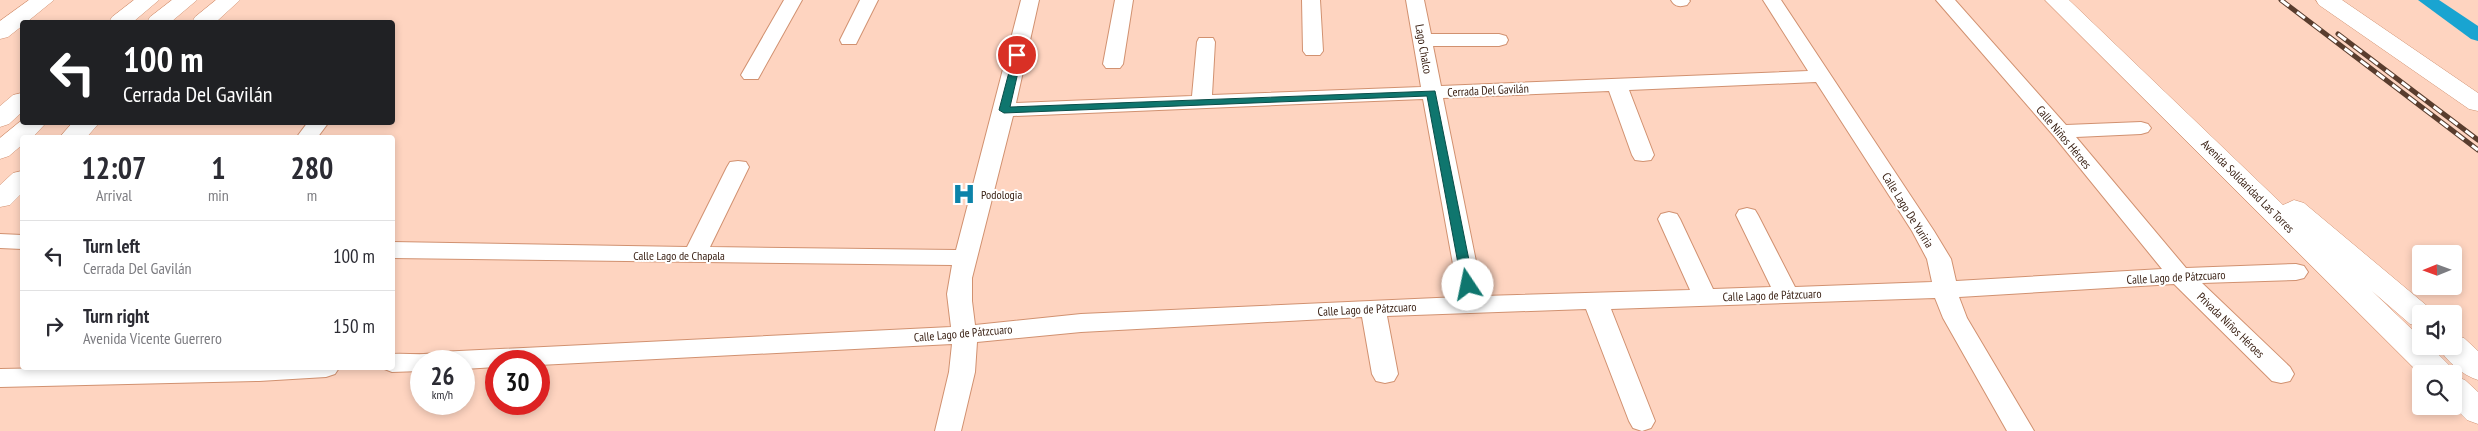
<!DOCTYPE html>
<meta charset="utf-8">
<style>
:root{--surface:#fff;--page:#f7f7f7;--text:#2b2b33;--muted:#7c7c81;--line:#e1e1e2}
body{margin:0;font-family:"PT Sans Narrow",sans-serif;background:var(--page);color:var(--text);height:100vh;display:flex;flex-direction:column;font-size:19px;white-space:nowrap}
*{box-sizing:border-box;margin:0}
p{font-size:16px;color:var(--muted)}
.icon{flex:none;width:28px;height:28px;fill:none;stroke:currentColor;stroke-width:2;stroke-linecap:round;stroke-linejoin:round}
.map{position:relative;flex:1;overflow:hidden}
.sheet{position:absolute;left:20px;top:135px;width:375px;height:235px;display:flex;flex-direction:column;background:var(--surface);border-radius:5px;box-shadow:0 2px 8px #0003}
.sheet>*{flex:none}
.top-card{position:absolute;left:20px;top:20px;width:375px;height:105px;border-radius:5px;box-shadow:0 2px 8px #0003;background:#202124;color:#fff;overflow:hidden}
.needle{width:32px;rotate:269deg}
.tools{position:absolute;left:2412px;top:245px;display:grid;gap:10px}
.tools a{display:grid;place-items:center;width:50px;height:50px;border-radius:5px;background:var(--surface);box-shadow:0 2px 8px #0003;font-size:25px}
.speed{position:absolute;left:410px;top:350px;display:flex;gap:10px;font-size:25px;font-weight:700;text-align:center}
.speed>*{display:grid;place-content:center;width:65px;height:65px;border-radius:50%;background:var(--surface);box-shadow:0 2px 8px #0003;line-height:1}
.speed small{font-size:12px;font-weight:400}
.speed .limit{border:8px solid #d22;background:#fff;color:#111}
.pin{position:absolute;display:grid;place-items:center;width:42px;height:42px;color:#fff;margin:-21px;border:2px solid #fff;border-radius:50%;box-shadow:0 1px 5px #0007}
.me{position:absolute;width:55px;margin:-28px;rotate:349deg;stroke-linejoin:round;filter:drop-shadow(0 0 4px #0008)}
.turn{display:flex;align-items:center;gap:18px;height:105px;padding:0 20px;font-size:22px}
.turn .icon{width:65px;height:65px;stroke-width:2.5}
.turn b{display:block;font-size:35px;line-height:42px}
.eta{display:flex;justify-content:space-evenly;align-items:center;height:85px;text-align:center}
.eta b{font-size:30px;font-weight:700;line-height:35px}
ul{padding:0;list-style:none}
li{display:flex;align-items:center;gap:15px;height:70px;padding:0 20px;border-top:1px solid var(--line)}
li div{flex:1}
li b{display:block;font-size:19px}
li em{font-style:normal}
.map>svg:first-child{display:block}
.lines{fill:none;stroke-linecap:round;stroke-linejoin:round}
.canal{fill:#19a4d1;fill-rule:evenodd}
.street-casing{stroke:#d19170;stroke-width:2}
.secondary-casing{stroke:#d19170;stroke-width:1}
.highway-casing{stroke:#d19170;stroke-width:1}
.street{fill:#fff;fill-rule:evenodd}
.secondary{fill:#fff;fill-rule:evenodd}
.highway{fill:#fff;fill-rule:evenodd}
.rail-casing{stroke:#593d2e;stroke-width:5}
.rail{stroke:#fff;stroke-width:3;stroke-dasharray:10;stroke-linecap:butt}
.route{fill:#0f766e;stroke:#0a4d48}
.labels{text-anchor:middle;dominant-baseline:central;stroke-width:4;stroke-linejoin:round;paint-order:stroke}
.street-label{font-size:12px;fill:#351c0f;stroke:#fff}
.poi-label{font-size:12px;fill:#351c0f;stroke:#fff;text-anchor:start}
</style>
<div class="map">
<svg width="2478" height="431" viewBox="0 0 2478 431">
<rect width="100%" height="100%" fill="#fed4c0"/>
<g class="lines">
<path class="canal" d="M 2418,0 L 2439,0 L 2478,26 L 2478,41 L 2471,39 Z"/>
<defs>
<path id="street" d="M 784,0 L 802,0 L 758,79 L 744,79 L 741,75 Z
M 860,0 L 878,0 L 856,44 L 842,44 L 840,40 Z
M 1021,0 L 1039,0 L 1016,103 L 1192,96 L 1197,42 L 1199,38 L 1213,38 L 1215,42 L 1212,95 L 1421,87 L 1406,0 L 1424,0 L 1431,34 L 1499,34 L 1506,36 L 1508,40 L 1506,44 L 1499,46 L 1433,46 L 1441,86 L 1808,71 L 1763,0 L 1781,0 L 1934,231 L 1951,259 L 1956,281 L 2162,269 L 2053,135 L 1936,0 L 1955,0 L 2066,125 L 2141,122 L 2148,124 L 2151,128 L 2148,132 L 2141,134 L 2076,137 L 2186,268 L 2296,264 L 2304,266 L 2308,272 L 2304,278 L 2296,280 L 2202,283 L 2290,367 L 2294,374 L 2290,381 L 2281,383 L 2272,381 L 2174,284 L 1959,297 L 1967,318 L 2034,431 L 2007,431 L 1943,318 L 1935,298 L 1611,309 L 1655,421 L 1651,428 L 1642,431 L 1633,428 L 1629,421 L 1586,309 L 1387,316 L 1398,374 L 1394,381 L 1385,383 L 1376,381 L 1372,374 L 1362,317 L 1081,332 L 977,342 L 975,372 L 961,431 L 935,431 L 949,372 L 952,344 L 539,365 L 539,361 L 496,361 L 496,367 L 464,369 L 464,361 L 421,361 L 421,371 L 392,372 L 382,368 L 392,368 L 392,354 C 408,353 425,356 439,352 L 951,327 L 947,294 L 952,265 L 392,258 L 392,242 L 687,247 L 727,167 L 730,162 L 738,161 L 746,162 L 749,167 L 710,247 L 956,250 ZM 1816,82 L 1912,231 L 1927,259 L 1932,282 L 1795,287 L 1758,215 L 1755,210 L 1747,208 L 1739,210 L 1736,215 L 1771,287 L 1713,289 L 1680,219 L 1677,214 L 1669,212 L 1661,214 L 1658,219 L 1690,290 L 1483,296 L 1443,98 L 1609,91 L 1632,155 L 1635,160 L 1643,161 L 1651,160 L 1654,155 L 1629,90 ZM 1423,99 L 1459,297 L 1081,314 L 975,325 L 972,301 L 972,278 L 1013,116 Z
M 1115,0 L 1133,0 L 1123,64 L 1120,68 L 1106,68 L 1103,64 Z
M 1302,0 L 1320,0 L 1323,51 L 1320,55 L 1306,55 L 1303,51 Z
M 1671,0 L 1689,0 L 1690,1 L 1687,5 C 1680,7 1675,7 1671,0 Z
M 308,122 L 329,122 L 317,138 L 296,138 Z
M 0,234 L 22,235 L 22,249 L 0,248 Z
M 53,368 L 339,368 L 335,374 L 326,377 L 259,381 L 0,387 L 0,369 Z"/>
<path id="secondary" d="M 216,0 L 240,0 L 216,22 L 192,22 L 195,17 Z
M 2045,0 L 2069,0 L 2283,205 L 2294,200 L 2304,203 L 2432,310 L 2434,314 L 2421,314 L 2421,327 L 2410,324 L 2372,291 L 2421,338 L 2421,346 L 2430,346 L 2450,366 L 2455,374 L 2454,376 L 2454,374 L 2421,375 Z
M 2316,0 L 2342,0 L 2478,93 L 2478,111 L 2469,109 L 2319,5 Z
M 73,122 L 100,122 L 86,138 L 59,138 Z
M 22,171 L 22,193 L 10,205 L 0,207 L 0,185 L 13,173 Z
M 2454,335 L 2464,338 L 2478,351 L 2478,380 C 2462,375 2446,361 2438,346 L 2454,346 Z
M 2454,376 L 2465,380 L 2478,392 L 2478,424 L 2467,420 L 2453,406 Z"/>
<path id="highway" d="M 29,0 L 54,0 L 27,22 L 22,22 L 22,26 L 8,37 L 0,39 L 0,21 Z
M 134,0 L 159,0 L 133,22 L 109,22 L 112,17 Z
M 172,0 L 197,0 L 171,22 L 147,22 L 150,17 Z
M 22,93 L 22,112 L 9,124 L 0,127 L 0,106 L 13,95 Z
M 22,120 L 22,122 L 47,122 L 32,138 L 22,138 L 22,145 L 9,156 L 0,159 L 0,138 Z"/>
</defs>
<use href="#street" class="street-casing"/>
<use href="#secondary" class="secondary-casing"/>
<use href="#highway" class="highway-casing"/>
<use href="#street" class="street"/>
<use href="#secondary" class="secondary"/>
<use href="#highway" class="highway"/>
<defs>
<path id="rail" d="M 2281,0 L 2478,150
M 2338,34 L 2478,140"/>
</defs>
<use href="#rail" class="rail-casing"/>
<use href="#rail" class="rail"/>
</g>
<path class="route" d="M 1014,53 L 1022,55 L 1010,107 L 1435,91 L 1474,285 L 1468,289 L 1462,285 L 1427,96 L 1004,113 L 999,110 Z"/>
<defs>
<symbol id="hospital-bare" viewBox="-9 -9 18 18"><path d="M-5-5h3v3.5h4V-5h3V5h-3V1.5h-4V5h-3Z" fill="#0c83a9" stroke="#fff" stroke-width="2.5" paint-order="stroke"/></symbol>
</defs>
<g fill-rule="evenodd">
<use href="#hospital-bare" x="948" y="178" width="32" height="32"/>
</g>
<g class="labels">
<g class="street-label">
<text transform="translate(1424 49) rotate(80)">Lago Chalco</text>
<text transform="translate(1488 90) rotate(-3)">Cerrada Del Gavilán</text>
<text transform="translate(2064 137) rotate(50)">Calle Niños Héroes</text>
<text transform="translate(2248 186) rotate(45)">Avenida Solidaridad Las Torres</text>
<text transform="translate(1908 210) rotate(58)">Calle Lago De Yuriria</text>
<text x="679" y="255">Calle Lago de Chapala</text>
<text transform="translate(2176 277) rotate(-3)">Calle Lago de Pátzcuaro</text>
<text transform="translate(1772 295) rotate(-2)">Calle Lago de Pátzcuaro</text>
<text transform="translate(1367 309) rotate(-3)">Calle Lago de Pátzcuaro</text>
<text transform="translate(2231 325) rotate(44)">Privada Niños Héroes</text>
<text transform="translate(963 333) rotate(-5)">Calle Lago de Pátzcuaro</text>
</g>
<g class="poi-label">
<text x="981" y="194">Podologia</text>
</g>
</g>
</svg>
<div class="tools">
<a><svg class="needle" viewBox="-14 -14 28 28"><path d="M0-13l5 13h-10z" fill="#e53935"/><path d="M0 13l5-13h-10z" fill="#7c7c81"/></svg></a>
<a><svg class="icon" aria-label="sound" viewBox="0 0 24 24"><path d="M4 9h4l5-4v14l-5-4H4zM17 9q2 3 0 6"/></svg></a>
<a><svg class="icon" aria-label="search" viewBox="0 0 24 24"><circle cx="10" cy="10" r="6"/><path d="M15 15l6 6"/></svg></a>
</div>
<div class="speed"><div>26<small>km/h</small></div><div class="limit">30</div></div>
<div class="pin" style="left:1017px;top:55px;background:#d93025"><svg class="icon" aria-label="arrive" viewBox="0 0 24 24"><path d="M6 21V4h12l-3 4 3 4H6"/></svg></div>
<svg class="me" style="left:1468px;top:285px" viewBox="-20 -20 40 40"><circle r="19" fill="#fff"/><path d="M0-13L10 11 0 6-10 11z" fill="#0f766e"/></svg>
<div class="top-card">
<div class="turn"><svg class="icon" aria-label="left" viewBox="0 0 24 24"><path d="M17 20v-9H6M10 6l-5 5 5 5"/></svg><div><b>100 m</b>Cerrada Del Gavilán</div></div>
</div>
<section class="sheet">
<div class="eta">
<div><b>12:07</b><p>Arrival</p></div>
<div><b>1</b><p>min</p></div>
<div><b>280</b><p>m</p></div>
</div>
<ul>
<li><svg class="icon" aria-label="left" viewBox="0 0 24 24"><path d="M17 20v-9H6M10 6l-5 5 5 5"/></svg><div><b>Turn left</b><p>Cerrada Del Gavilán</p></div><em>100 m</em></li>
<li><svg class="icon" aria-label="right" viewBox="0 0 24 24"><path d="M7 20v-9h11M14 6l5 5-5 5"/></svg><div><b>Turn right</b><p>Avenida Vicente Guerrero</p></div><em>150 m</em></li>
</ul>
</section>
</div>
